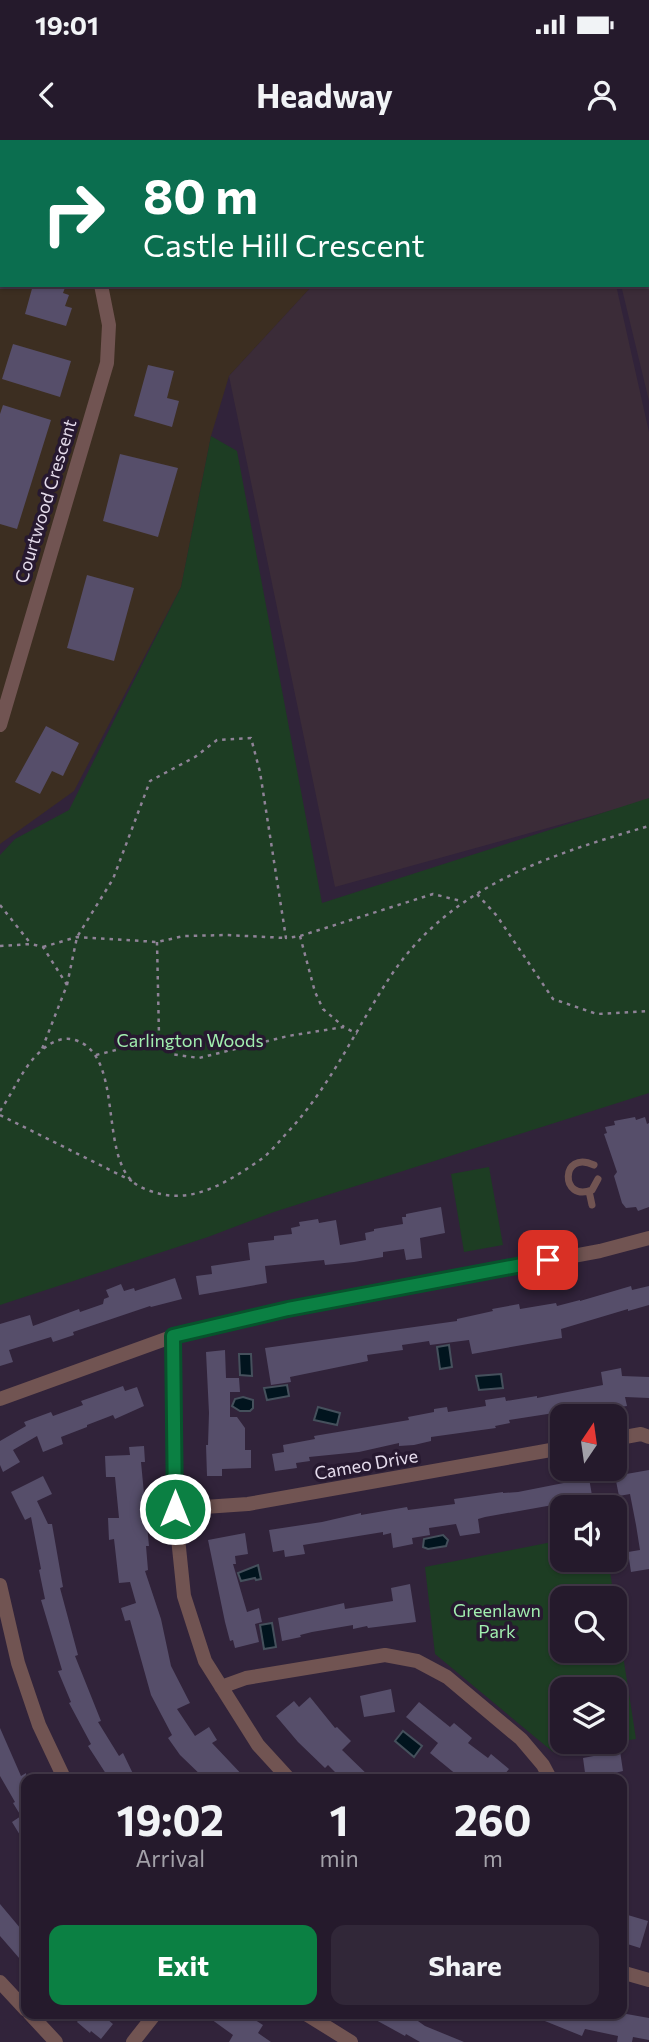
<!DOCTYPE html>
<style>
:root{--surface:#251a2c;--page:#312738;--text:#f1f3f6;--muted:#a3a1a9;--line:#423848;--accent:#0b8043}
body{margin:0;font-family:Commissioner,sans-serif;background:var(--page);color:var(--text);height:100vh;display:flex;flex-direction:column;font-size:26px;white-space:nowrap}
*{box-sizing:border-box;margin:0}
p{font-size:23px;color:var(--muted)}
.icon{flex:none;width:38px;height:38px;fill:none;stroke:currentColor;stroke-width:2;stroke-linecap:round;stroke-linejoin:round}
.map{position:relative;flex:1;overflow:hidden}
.drawer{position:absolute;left:21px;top:1634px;width:606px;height:245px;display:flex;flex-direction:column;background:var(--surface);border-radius:14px;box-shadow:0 2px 5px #0004,0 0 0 2px var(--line)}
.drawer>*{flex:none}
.top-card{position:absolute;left:0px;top:0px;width:649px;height:147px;box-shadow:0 2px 5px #0004,0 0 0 2px var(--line);background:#0b6e4f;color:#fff;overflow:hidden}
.needle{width:46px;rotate:13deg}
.buttons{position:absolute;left:550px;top:1264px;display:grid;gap:14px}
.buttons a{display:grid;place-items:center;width:77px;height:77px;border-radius:14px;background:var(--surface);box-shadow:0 2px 5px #0004,0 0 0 2px var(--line);font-size:35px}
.pin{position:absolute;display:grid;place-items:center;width:60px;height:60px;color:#fff;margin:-30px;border-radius:14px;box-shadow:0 4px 10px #0006}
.me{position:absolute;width:77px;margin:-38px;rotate:0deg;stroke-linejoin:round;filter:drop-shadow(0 0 5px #0008)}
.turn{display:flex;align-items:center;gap:24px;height:147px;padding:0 28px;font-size:32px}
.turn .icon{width:91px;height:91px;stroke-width:2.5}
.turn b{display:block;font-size:49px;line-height:60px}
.eta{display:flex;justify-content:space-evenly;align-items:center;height:119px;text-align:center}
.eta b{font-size:42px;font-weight:700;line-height:49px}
.primary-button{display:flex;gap:14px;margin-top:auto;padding:14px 28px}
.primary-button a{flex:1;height:80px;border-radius:14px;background:var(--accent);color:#fff;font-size:28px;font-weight:700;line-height:80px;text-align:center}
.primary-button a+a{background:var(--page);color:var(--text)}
.status{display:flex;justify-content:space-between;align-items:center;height:49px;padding:0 35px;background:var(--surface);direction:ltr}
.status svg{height:19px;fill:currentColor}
header{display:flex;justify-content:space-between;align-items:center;height:91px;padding:0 28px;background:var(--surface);font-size:32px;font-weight:700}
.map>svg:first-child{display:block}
.commercial{fill:#3c2e21}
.industrial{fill:#3b2c38}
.green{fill:#1d3d23;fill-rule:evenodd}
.water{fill:#01141e;stroke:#45505c;stroke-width:2}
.building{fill:#564e6a}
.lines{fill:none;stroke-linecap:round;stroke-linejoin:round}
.path{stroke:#8f8397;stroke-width:2.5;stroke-dasharray:3.5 5;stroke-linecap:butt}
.lane{stroke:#715452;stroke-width:7}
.street{stroke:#715452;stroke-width:14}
.secondary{stroke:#986b68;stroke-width:21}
.route-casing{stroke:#07532c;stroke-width:18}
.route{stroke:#0b8043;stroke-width:12}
.labels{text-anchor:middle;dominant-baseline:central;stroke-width:7;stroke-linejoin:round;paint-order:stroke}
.street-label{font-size:18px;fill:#e5dcec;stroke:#271930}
.park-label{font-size:18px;fill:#a1eeaf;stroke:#271930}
</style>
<div class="status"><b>19:01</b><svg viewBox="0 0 49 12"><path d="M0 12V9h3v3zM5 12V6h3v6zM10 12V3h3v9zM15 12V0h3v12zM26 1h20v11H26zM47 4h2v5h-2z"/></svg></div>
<header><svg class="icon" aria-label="back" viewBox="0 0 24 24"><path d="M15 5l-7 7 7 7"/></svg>Headway<svg class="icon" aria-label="person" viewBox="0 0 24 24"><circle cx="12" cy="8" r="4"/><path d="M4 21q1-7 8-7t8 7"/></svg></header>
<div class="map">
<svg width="649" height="1902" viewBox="0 0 649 1902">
<rect width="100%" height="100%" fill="#31233a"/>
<path class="commercial" d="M 0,0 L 448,0 L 2,2 L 2,145 L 313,145 L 229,236 L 211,296 L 181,447 L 74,651 L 0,704 Z"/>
<path class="industrial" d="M 448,0 L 584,0 L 584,2 L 446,2 Z
M 585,0 L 649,0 L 649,261 L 621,145 L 648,145 L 648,2 Z
M 313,145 L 616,145 L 649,292 L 649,660 L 335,747 L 229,236 Z"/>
<path class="green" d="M 211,296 L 237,311 L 322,763 L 649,658 L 649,953 L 274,1072 L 208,1097 L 0,1165 L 0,715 L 15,699 L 69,670 L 181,447 Z
M 489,1027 L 503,1105 L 464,1112 L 451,1034 Z
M 562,1400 L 562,1419 L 608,1419 L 636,1599 L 553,1612 L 435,1514 L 425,1427 ZM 562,1458 L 614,1458 L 614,1510 L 562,1510 ZM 562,1549 L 614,1549 L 614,1601 L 562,1601 Z"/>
<path class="water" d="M 449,1205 L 452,1227 L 440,1229 L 437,1207 Z
M 239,1214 L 251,1214 L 252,1236 L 240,1235 Z
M 501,1234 L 503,1248 L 479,1250 L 476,1236 Z
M 287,1245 L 289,1256 L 267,1260 L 264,1248 Z
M 243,1257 L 253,1260 L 253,1268 L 250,1271 L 240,1271 L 232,1266 L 235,1259 Z
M 318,1267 L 340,1273 L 337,1285 L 314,1280 Z
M 443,1395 L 448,1400 L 446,1406 L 428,1409 L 423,1407 L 424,1399 Z
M 258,1425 L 261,1439 L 256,1440 L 255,1438 L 241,1441 L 238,1433 Z
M 272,1483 L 276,1507 L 264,1509 L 260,1485 Z
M 403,1591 L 422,1606 L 414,1617 L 395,1601 Z"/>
<path class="building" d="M 33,145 L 46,149 L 48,145 L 66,145 L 63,153 L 69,155 L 65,166 L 72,168 L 66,186 L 25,174 Z
M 13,204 L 71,221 L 60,257 L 2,239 Z
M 148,225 L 174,231 L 167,258 L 179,261 L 172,287 L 134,276 Z
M 3,265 L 51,280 L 17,389 L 0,384 L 0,274 Z
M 120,314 L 178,328 L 158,397 L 103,381 Z
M 87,435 L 134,448 L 114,521 L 67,508 Z
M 46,586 L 79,603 L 63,636 L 52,631 L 40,654 L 15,642 Z
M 635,977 L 636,980 L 645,977 L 647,984 L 649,983 L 649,1067 L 638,1071 L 636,1067 L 626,1068 L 622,1063 L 614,1036 L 617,1032 L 604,994 L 607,993 L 605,987 L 615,985 L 614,981 Z
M 441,1067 L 445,1093 L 420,1098 L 422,1118 L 406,1120 L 404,1109 L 383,1112 L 383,1117 L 354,1122 L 325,1125 L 324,1120 L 265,1126 L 267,1143 L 199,1155 L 196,1136 L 212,1134 L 211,1126 L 250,1120 L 248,1103 L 274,1100 L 274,1096 L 292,1094 L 291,1088 L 300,1086 L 299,1082 L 318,1079 L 319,1083 L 336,1080 L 340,1105 L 366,1100 L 365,1093 L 374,1091 L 374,1089 L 403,1084 L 402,1077 L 406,1077 L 406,1074 Z
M 175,1138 L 182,1159 L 151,1167 L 150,1166 L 73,1192 L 74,1195 L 53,1202 L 51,1197 L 9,1210 L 13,1222 L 0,1226 L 0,1184 L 30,1175 L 33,1186 L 79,1169 L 80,1172 L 103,1164 L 104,1159 L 109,1157 L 106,1150 L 121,1144 L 124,1151 L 134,1148 L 135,1151 Z
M 631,1146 L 632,1150 L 649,1146 L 649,1165 L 628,1171 L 628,1169 L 561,1189 L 562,1198 L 472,1214 L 469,1200 L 430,1205 L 429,1201 L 402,1205 L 403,1210 L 367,1215 L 368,1221 L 290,1237 L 291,1242 L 271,1245 L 265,1208 L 457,1181 L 457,1179 L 493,1171 L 492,1169 L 519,1164 L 520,1169 L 556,1163 L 557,1166 L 580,1160 L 580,1161 Z
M 225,1210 L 226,1238 L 239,1238 L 240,1252 L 230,1252 L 230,1277 L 237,1277 L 245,1288 L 245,1310 L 251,1310 L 251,1328 L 222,1329 L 222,1336 L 207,1336 L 206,1305 L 208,1305 L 209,1273 L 206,1212 Z
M 621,1228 L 622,1236 L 649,1237 L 649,1258 L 625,1257 L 627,1266 L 599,1270 L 599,1266 L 509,1280 L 510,1283 L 495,1286 L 496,1288 L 431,1297 L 431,1301 L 414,1305 L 399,1306 L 399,1303 L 359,1312 L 309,1317 L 310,1321 L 296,1323 L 297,1328 L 275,1331 L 272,1314 L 284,1312 L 283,1305 L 315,1299 L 314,1296 L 409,1280 L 408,1277 L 434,1272 L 434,1269 L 447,1267 L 448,1272 L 486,1266 L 485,1260 L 505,1257 L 506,1261 L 537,1256 L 537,1258 L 603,1245 L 601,1232 Z
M 123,1246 L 125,1251 L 137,1247 L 144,1266 L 115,1279 L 113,1275 L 87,1285 L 87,1287 L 61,1297 L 63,1304 L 43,1312 L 37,1296 L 13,1310 L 20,1322 L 3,1332 L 0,1325 L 0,1301 L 26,1286 L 24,1282 L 51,1272 L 53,1276 L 83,1265 L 81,1261 Z
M 144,1306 L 145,1322 L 141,1322 L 149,1406 L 146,1406 L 148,1430 L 145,1431 L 161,1479 L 171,1526 L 190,1563 L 177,1569 L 195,1596 L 209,1587 L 217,1600 L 212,1603 L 247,1640 L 206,1640 L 180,1615 L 168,1598 L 172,1595 L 151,1555 L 130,1480 L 125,1481 L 121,1468 L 136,1463 L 130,1442 L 119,1443 L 114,1399 L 109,1400 L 108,1378 L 119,1378 L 115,1337 L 106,1337 L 105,1316 L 130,1315 L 129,1307 Z
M 649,1330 L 649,1429 L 631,1432 L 628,1412 L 640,1410 L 636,1385 L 630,1354 L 619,1356 L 615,1336 Z
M 43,1336 L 52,1354 L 37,1361 L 48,1384 L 52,1384 L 63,1447 L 60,1448 L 78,1515 L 75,1516 L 101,1581 L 98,1582 L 119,1616 L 123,1613 L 136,1640 L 110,1640 L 88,1606 L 91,1604 L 69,1563 L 71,1562 L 58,1531 L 62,1530 L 41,1460 L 45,1459 L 39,1430 L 41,1429 L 31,1377 L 25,1380 L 11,1352 Z
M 589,1338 L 594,1367 L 573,1367 L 573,1364 L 565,1365 L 564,1363 L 485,1377 L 478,1379 L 480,1393 L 460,1396 L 456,1384 L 429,1388 L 430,1395 L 412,1398 L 413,1404 L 393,1408 L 391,1393 L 383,1395 L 383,1392 L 303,1405 L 305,1414 L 285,1417 L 284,1410 L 273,1412 L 269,1390 L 322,1382 L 361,1373 L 361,1375 L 407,1367 L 408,1370 L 455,1364 L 454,1359 L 503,1352 L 503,1353 L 518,1352 Z
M 245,1393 L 248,1414 L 235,1416 L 236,1424 L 233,1424 L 247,1472 L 259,1468 L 262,1482 L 255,1484 L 259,1502 L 235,1508 L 233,1500 L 230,1501 L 225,1482 L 208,1400 Z
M 410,1444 L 416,1482 L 368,1488 L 367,1486 L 353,1489 L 353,1485 L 312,1492 L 300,1495 L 301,1497 L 282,1501 L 278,1478 L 344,1463 L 345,1469 L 393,1461 L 391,1448 Z
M 391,1549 L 395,1572 L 364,1577 L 360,1556 Z
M 310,1557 L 335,1588 L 337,1587 L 351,1601 L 342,1610 L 373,1640 L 343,1640 L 328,1625 L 325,1628 L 298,1602 L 276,1576 L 294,1561 L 299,1567 Z
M 419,1562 L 450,1587 L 454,1583 L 472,1598 L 468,1603 L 488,1618 L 491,1614 L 509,1629 L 500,1640 L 463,1640 L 430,1613 L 438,1603 L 406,1577 Z
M 0,1588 L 21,1636 L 26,1633 L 26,1705 L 12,1682 L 21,1676 L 13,1663 L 15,1662 L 0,1636 Z
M 620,1611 L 623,1631 L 602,1636 L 602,1640 L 586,1640 L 583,1618 Z
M 0,1764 L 26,1795 L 26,1826 L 0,1796 Z
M 621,1773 L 648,1781 L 640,1808 L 621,1802 Z
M 621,1873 L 649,1878 L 649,1900 L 633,1897 L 632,1902 L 617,1902 L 618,1896 L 585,1889 L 582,1896 L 530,1875 Z
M 83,1874 L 101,1874 L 113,1884 L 101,1899 L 91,1891 L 90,1893 L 77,1882 Z
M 204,1874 L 246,1874 L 263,1885 L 258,1893 L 271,1902 L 229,1902 L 233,1895 Z
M 365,1874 L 408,1874 L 425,1886 L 464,1902 L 420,1902 L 406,1894 L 405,1896 Z"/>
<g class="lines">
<path class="path" d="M 477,754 L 497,776 L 553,859 L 597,874 L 649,871
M 0,765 L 31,804
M 300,796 L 315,852 L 323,869 L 344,887
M 157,802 L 159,896 L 171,914 L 199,918 L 288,896 L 344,887 L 357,894
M 0,806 L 31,804 L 43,807 L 67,845 L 42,909
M 43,807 L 77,797 L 157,802 L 184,796 L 227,795 L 286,798
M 67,845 L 77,797 L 113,739 L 150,641 L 195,617 L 217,600 L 251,598 L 260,632 L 286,798 L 300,796 L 433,754 L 461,761
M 96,915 L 124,908 L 165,905
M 0,971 C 14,951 23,926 42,910 C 51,902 63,896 75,900 C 124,915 99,1011 133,1042 C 140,1048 152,1052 161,1054 C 198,1063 235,1037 263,1018 C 271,1011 278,1003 285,995 C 330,948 355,890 390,837 C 450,746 549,715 649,686
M 0,975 L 132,1041"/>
<path class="lane" d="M 594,1025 C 560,1009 560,1063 592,1050 L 598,1039
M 589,1051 L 592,1065"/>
<path class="street" d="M 0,585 L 107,223 L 109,185 L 101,145
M 174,1196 L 175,1369 L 184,1456 L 205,1521 L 258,1605 L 290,1640
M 0,1259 L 174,1196 L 288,1169 L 600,1111 L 649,1098
M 614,1299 L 641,1294 L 649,1297
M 175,1369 L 248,1364 L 562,1308
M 0,1445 L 18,1523 L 39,1585 L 65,1640
M 221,1547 L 246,1538 L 385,1515 L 417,1521 L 447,1537 L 521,1599 L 543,1625 L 551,1640
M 621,1832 L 649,1840
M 0,1842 L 26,1870
M 30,1874 L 56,1902
M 306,1874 L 351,1902
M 133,1902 L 155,1874"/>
<path class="secondary" d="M 179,2 L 182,0
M 0,120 L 2,119"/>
</g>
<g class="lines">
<defs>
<path id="route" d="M 175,1369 L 173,1196 L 288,1169 L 548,1120"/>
</defs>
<use href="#route" class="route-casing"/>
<use href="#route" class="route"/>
</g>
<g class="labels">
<g class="street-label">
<text transform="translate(45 361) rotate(-73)">Courtwood Crescent</text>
<text transform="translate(366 1324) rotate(-10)">Cameo Drive</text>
</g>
<g class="park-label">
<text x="190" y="900">Carlington Woods</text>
<text x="497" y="1470">Greenlawn<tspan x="497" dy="21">Park</tspan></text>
</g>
</g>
</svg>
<div class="buttons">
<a><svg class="needle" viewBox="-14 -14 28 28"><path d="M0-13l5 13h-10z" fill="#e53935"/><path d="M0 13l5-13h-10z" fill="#a3a1a9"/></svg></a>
<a><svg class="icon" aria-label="sound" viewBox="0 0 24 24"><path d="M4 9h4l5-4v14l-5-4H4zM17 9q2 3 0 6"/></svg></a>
<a><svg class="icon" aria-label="search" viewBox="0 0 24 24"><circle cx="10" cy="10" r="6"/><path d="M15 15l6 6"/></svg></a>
<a><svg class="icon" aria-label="layers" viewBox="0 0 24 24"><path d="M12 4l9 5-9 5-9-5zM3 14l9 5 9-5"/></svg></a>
</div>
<div class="pin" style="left:548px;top:1120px;background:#d93025"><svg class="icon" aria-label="arrive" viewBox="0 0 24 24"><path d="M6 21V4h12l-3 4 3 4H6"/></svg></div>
<svg class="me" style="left:175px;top:1369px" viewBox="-20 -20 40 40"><circle r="17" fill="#0b8043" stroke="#fff" stroke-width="3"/><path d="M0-11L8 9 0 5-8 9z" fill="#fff"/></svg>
<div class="top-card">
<div class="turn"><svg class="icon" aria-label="right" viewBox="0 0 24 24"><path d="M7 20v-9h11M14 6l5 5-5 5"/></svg><div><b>80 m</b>Castle Hill Crescent</div></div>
</div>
<section class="drawer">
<div class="eta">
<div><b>19:02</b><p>Arrival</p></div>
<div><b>1</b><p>min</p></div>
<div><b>260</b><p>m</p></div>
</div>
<div class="primary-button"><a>Exit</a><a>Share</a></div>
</section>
</div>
